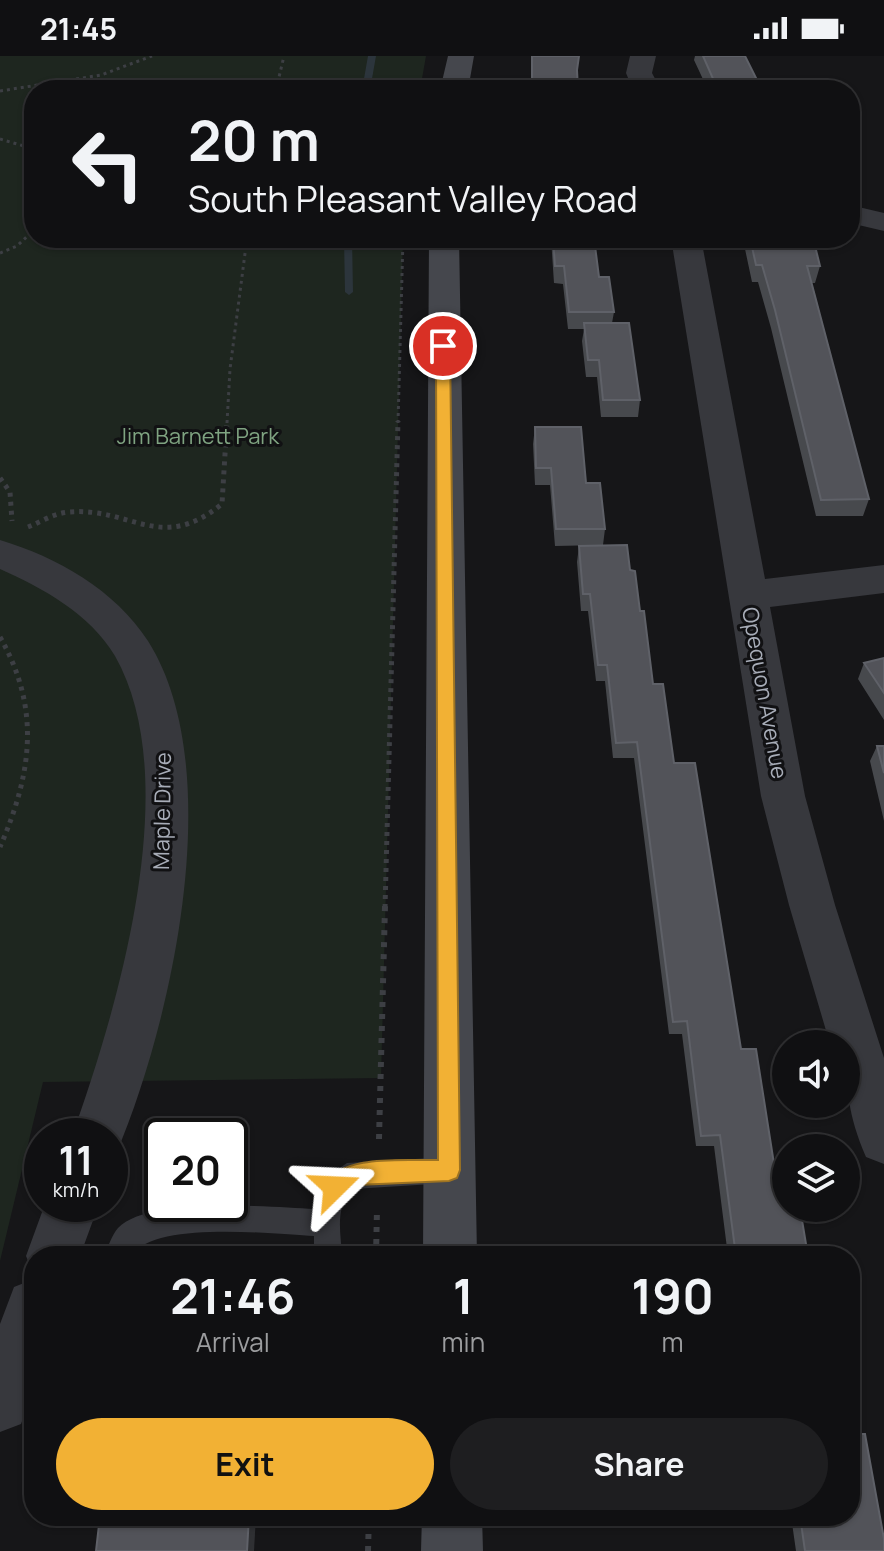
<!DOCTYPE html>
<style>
:root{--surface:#101012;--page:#1e1e20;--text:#f1f3f6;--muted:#9c9d9f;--line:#303032;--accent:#f2b134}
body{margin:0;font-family:Manrope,sans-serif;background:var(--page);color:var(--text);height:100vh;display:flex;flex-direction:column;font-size:30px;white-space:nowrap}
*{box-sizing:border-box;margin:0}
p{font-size:26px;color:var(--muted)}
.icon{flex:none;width:44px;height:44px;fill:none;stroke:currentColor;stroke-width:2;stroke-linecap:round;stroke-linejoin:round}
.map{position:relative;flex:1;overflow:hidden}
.sheet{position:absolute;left:24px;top:1190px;width:836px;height:280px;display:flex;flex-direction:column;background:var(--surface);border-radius:32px;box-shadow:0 2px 6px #0004,0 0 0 2px var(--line)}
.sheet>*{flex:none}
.banner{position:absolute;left:24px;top:24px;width:836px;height:168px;border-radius:32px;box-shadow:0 2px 6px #0004,0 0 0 2px var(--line);background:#101012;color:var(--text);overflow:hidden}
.buttons{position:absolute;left:772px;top:974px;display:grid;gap:16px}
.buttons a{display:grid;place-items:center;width:88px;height:88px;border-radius:50%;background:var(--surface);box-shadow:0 2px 6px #0004,0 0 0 2px var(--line);font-size:40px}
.speed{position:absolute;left:24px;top:1062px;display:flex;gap:16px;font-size:40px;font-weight:700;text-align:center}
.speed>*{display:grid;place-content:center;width:104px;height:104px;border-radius:50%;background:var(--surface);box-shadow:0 2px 6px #0004,0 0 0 2px var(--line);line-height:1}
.speed small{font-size:20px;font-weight:400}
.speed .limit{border:4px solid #111;border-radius:12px;background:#fff;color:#111}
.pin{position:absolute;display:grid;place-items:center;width:68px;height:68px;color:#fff;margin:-34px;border:4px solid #fff;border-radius:50%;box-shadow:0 2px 8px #0007}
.me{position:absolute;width:88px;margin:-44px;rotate:69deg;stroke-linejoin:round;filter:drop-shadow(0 0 6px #0008)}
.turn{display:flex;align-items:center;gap:28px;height:168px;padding:0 32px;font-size:36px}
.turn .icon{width:104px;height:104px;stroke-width:2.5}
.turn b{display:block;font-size:56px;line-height:68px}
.eta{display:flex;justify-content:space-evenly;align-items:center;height:136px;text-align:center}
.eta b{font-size:48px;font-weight:700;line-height:56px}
.button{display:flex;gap:16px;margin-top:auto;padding:16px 32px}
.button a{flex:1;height:92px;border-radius:48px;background:var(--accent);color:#111;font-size:32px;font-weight:700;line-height:92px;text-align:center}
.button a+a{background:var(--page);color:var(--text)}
.status{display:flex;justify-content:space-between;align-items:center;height:56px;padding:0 40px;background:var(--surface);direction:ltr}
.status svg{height:22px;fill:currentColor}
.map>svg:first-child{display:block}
.green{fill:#1e261f}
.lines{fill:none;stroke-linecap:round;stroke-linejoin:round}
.stream{fill:#2c353c;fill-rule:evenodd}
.path-far2{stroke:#3d3f44;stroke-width:3;stroke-dasharray:3 4;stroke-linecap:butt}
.path-far1{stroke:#3d3f44;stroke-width:5;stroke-dasharray:4 5;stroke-linecap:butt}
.path{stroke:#3d3f44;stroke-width:6;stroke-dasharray:5 7;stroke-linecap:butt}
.lane{fill:#37383d;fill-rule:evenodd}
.street{fill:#37383d;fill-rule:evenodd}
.secondary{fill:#45474d;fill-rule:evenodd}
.wall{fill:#47494d}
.shaded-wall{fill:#2f3033}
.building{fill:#525359;stroke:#5f6168;stroke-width:2}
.route{fill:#f2b134;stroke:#9d7322;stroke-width:2}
.labels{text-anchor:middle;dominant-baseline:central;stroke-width:6;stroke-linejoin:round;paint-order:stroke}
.park-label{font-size:22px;fill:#7fa381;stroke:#111113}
.street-label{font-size:22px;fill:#a8adb8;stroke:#111113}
</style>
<div class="status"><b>21:45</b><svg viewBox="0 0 49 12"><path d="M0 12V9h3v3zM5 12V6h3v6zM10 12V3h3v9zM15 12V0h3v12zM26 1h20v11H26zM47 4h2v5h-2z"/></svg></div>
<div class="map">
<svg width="884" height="1495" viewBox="0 0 884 1495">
<rect width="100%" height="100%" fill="#161618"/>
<path class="green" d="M 0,0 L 426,0 L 420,34 L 34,34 L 34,182 L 403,182 L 381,1022 L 43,1026 L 0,1205 Z"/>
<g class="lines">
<path class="stream" d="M 368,0 L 376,0 L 370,34 L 362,34 Z
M 344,182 L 352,182 L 353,236 L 349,239 L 345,236 Z"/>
<path class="path-far2" d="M 276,34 L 284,0
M 0,35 L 101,19 L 152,0
M 0,83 L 34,93
M 0,197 L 17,190 L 34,174
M 227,367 L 230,313 L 247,182
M 398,367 L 403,182"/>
<path class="path-far1" d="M 0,422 L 10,436 L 12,465
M 28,471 C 41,466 54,457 69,456 C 132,451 160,498 222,448 L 227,365
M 0,581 C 41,653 32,717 0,791
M 385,852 L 398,365"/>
<path class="path" d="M 379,1083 L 385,850
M 376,1200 L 377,1153
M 368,1495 L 369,1460"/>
<path class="lane" d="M 449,1101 L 458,1105 L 462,1114 L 458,1123 L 449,1127 L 353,1133 C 334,1152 341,1176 342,1200 L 314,1200 L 314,1180 C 275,1178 152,1164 132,1200 L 104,1200 C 108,1191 112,1179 118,1172 C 149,1140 270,1151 314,1153 L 328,1120 L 347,1107 Z"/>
<path class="street" d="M 630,0 L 656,0 L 652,17 L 661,34 L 633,34 L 626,17 Z
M 850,149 L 884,157 L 884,175 L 850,167 Z
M 671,182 L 701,182 L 765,523 L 884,509 L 884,537 L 770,551 L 805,740 L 835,849 L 884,1002 L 884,1108 L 866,1101 C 848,1059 846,1033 846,988 L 830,988 L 789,849 L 761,740 Z
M 0,484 C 57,501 115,534 148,585 C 229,713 172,966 116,1098 L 110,1100 L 110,1080 L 72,1080 C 117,954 186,725 115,600 C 90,558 43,532 0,513 Z
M 45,1148 L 99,1148 L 80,1200 L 34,1200 L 34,1219 L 26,1200 Z
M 34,1223 L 34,1333 L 21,1368 L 0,1376 L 0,1268 L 14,1231 Z"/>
<path class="secondary" d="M 448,0 L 474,0 L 468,34 L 440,34 Z
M 429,182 L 459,182 L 477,1200 L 423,1200 Z
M 422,1460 L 482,1460 L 483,1495 L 421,1495 Z"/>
</g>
<path class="wall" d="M 695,0 L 745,0 L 762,34 L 708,34 L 694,4 Z
M 551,182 L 594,182 L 599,221 L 614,256 L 612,267 L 640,344 L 638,361 L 601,361 L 597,321 L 586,321 L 582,285 L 584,273 L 568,273 L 563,228 L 554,227 Z
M 748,182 L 813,182 L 820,210 L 815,227 L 812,227 L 869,443 L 863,460 L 816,460 L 771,272 L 758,226 L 752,226 L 745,193 Z
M 535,371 L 586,427 L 605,473 L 603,489 L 555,490 L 550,429 L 535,429 L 533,388 Z
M 579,490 L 630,514 L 640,555 L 653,628 L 674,707 L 741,993 L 774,1108 L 808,1200 L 728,1200 L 714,1090 L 696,1090 L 682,978 L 669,978 L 634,702 L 613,702 L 605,625 L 596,625 L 588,555 L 581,555 L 577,506 Z
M 884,602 L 884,664 L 858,623 L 864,607 Z
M 877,690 L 884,690 L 884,765 L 870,705 Z
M 791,1460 L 850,1460 L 884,1495 L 796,1495 Z"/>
<path class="shaded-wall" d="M 249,1460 L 256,1460 L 254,1495 L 247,1495 Z"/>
<path class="building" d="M 532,0 L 579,0 L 577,14 L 578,34 L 532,34 Z
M 703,0 L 745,0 L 762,34 L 718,34 Z
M 553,182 L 594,182 L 599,221 L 609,221 L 614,256 L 569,256 L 564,210 L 555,210 Z
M 750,182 L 813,182 L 820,210 L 807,210 L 869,443 L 821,444 L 775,254 L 762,209 L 756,209 Z
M 584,267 L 629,267 L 640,344 L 603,344 L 599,304 L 588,304 Z
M 535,371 L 581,371 L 586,427 L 600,427 L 605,473 L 556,473 L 551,412 L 536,412 Z
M 627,489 L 630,514 L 635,515 L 640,555 L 644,555 L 653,628 L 663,628 L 674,707 L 695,707 L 741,993 L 756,993 L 774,1108 L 786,1108 L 786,1152 L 800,1152 L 808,1200 L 736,1200 L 720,1079 L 701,1080 L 687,965 L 673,966 L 637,686 L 616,687 L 607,609 L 598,609 L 590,538 L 583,538 L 579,490 Z
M 884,602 L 884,637 L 864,607 Z
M 877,690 L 884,690 L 884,717 Z
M 850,1376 L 850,1378 L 865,1378 L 884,1483 L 884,1495 L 805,1495 L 800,1460 L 850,1460 Z
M 100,1460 L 249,1460 L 247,1495 L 96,1495 Z"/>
<path class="route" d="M 443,286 L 450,290 L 460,1114 L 457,1122 L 449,1125 L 356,1129 L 335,1142 L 327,1138 L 324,1131 C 338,1097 407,1105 438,1104 L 436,290 Z"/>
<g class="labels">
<g class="park-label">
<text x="198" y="380">Jim Barnett Park</text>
</g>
<g class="street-label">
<text transform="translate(765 637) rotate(80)">Opequon Avenue</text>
<text transform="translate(162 755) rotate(-89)">Maple Drive</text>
</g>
</g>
</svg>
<div class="buttons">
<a><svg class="icon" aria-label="sound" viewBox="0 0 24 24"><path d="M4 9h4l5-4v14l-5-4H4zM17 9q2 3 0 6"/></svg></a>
<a><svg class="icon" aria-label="layers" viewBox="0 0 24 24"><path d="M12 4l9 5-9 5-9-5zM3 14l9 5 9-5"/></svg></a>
</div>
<div class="speed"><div>11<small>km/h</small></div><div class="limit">20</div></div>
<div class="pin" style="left:443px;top:290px;background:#d93025"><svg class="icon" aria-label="arrive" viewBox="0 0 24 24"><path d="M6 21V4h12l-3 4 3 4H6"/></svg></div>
<svg class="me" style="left:335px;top:1131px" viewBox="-20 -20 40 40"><path d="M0-17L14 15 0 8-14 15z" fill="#f2b134" stroke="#fff" stroke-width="4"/></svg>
<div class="banner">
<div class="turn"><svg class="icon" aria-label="left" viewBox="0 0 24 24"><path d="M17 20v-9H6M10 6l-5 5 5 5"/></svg><div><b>20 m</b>South Pleasant Valley Road</div></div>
</div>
<section class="sheet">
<div class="eta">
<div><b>21:46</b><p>Arrival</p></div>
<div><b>1</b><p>min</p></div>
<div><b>190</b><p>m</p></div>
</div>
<div class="button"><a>Exit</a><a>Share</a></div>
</section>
</div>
